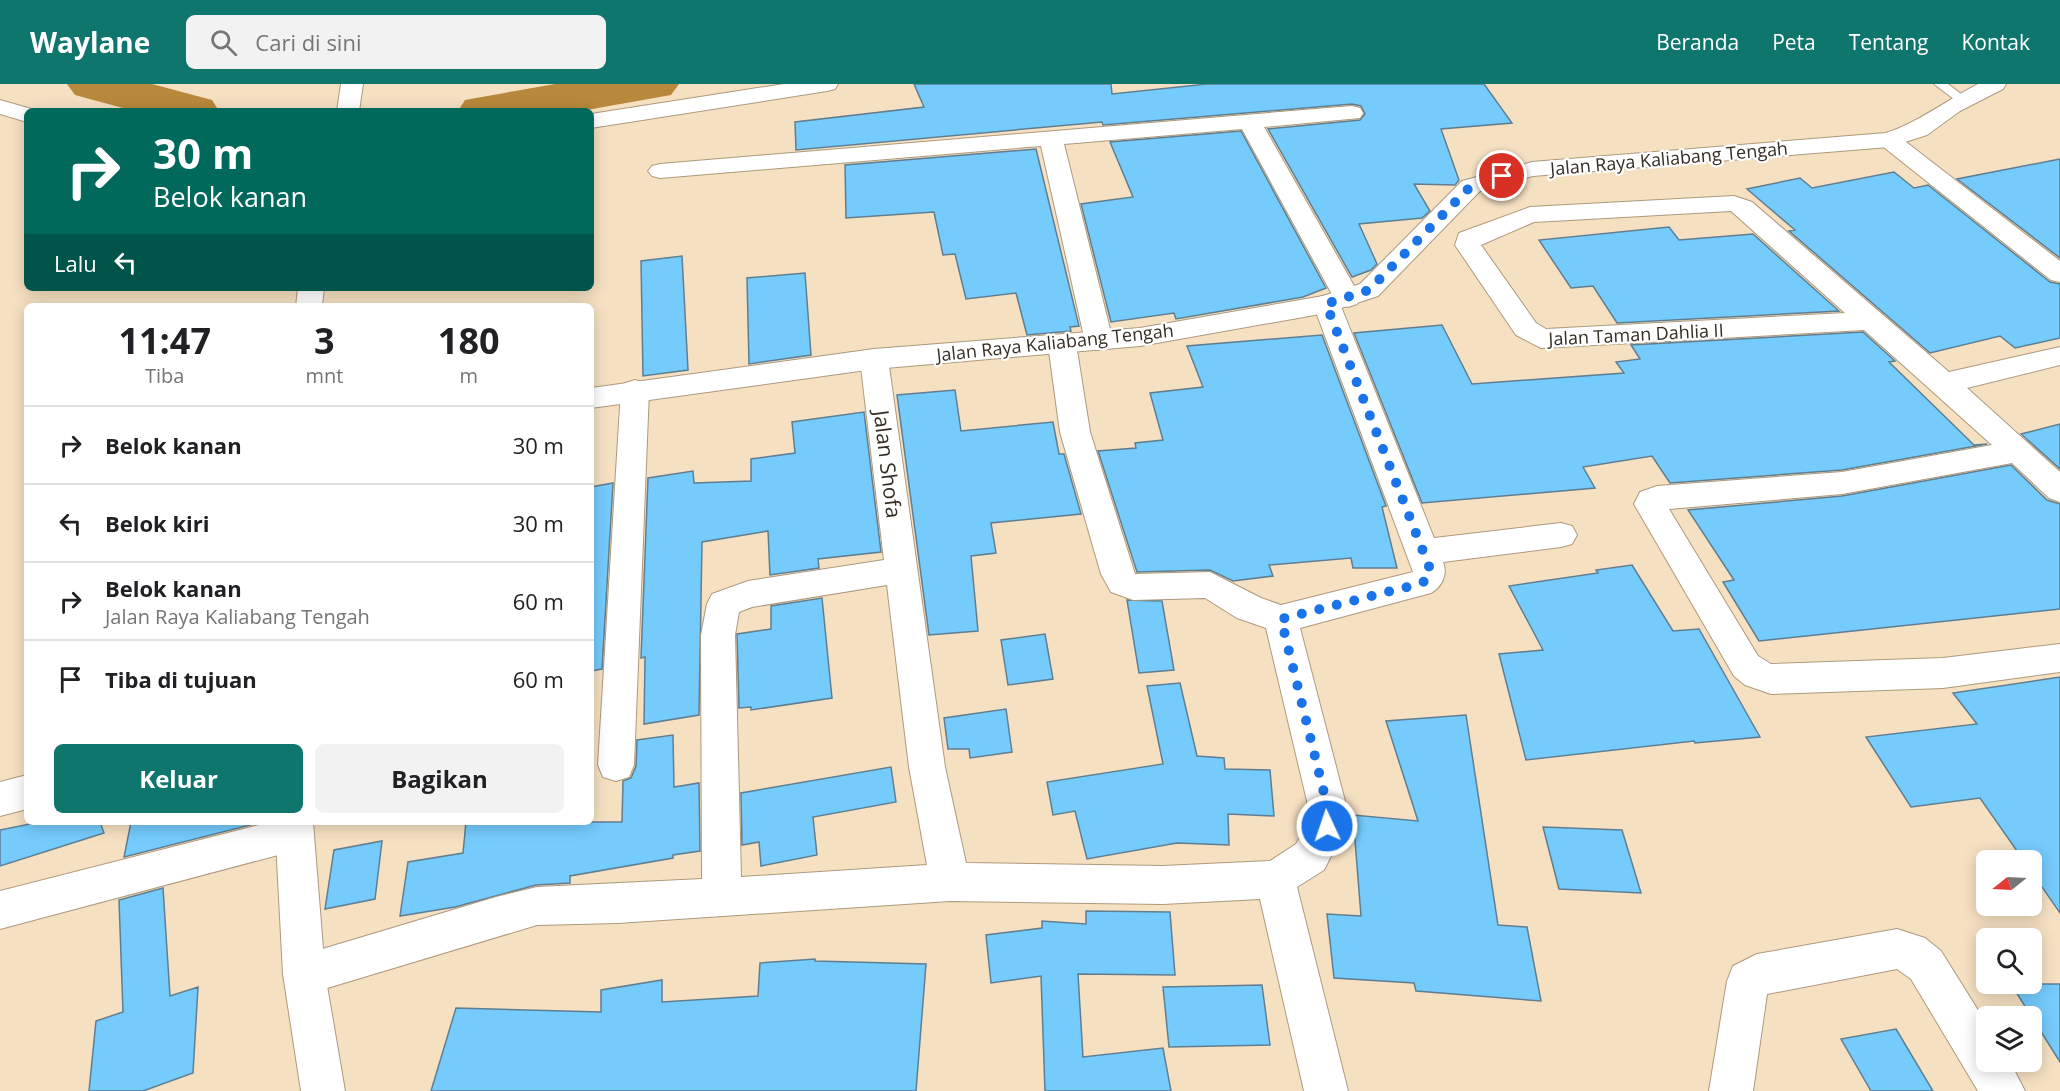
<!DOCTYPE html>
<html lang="id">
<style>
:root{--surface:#fff;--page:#f2f2f2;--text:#202124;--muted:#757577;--line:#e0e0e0;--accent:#0f766e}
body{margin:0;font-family:"Open Sans",sans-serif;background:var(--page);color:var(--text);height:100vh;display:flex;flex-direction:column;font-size:22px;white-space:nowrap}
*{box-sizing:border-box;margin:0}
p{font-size:20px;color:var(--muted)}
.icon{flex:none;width:33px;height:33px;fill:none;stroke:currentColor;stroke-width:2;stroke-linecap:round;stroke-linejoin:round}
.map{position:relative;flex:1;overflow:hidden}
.drawer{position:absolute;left:24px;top:219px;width:570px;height:522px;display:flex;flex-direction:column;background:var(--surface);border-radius:9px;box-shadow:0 3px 15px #0003}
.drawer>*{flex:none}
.hud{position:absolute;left:24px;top:24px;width:570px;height:183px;border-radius:9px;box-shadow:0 3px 15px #0003;background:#00695c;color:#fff;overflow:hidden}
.needle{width:39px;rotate:252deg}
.buttons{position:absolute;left:1976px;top:766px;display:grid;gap:12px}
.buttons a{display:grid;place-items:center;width:66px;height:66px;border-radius:9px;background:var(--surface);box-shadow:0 3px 15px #0003;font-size:30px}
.pin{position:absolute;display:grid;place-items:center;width:51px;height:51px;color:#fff;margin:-26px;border:3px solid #fff;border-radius:50%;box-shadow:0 2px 6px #0007}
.me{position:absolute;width:66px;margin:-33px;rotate:357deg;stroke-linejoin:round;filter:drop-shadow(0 0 4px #0008)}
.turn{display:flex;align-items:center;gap:21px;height:126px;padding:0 30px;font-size:27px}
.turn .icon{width:78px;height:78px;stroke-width:2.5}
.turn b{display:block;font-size:42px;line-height:51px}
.then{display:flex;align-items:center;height:57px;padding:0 30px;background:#0003;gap:12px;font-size:22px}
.eta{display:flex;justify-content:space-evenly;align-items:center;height:102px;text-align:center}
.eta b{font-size:36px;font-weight:700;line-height:42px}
.button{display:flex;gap:12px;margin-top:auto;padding:12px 30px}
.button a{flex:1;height:69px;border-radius:9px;background:var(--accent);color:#fff;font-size:24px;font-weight:700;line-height:69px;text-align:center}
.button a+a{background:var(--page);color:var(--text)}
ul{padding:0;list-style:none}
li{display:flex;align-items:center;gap:18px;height:78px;padding:0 30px;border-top:2px solid var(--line)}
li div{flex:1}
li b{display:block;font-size:22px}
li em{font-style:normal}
header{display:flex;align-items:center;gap:36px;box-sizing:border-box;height:84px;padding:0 30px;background:var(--accent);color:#fff}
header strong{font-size:28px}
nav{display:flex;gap:33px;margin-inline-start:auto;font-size:21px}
.search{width:420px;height:54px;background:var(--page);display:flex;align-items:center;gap:15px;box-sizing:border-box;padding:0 21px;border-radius:9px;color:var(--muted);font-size:22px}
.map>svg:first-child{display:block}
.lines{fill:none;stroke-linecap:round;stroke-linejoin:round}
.river{fill:#b8883c;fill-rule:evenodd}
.building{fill:#74cbfc;stroke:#5f7e92;stroke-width:1.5}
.lane-casing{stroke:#ae997d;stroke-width:2}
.street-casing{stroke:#ae997d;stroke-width:2}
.secondary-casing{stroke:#ae997d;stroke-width:2}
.primary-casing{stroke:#ae997d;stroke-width:2}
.lane{fill:#fff;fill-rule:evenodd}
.street{fill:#fff;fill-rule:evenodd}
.secondary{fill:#fff;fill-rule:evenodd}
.primary{fill:#fff;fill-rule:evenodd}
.route{stroke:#1a73e8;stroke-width:10;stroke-dasharray:0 18}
.labels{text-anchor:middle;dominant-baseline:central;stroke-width:4.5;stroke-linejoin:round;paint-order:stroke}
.far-street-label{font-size:18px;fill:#362d22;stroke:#fff}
.street-label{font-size:21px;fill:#362d22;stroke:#fff}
</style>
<header>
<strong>Waylane</strong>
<div class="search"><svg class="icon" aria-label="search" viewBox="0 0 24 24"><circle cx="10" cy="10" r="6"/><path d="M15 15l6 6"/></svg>Cari di sini</div>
<nav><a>Beranda</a><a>Peta</a><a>Tentang</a><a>Kontak</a></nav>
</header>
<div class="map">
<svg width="2060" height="1007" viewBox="0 0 2060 1007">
<rect width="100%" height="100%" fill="#f6e0c2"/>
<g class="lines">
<path class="river" d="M 67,0 L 152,0 L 212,16 L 219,27 L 134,27 L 75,11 Z
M 555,0 L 679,0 L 671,11 L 581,27 L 458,27 L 465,16 Z"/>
</g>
<path class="building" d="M 914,0 L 1111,0 L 1112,10 L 1207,0 L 1484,0 L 1512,39 L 1441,45 L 1459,96 L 1455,101 L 1414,100 L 1430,127 L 1422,134 L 1359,140 L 1377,180 L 1371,186 L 1352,193 L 1268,45 L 1360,36 L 1365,30 L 1361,22 L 1352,20 L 1103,41 L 1102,38 L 796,66 L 795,38 L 924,23 Z
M 1241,47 L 1326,204 L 1303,213 L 1176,235 L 1174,229 L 1111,238 L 1081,120 L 1133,113 L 1110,58 Z
M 1036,65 L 1079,242 L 1070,243 L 1071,247 L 1027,251 L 1016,209 L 966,215 L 955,170 L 943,171 L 934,128 L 846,134 L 845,81 Z
M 2060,75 L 2060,174 L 1957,95 Z
M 1894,88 L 1914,104 L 1928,101 L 2050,198 L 2060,200 L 2060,254 L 2015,264 L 2000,252 L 1930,269 L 1789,147 L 1795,146 L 1747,105 L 1800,94 L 1812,104 Z
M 1669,143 L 1679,156 L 1753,150 L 1839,227 L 1617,239 L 1593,202 L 1571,204 L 1539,156 Z
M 682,172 L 688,286 L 643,292 L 641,177 Z
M 805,189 L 811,271 L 749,280 L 747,194 Z
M 1442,241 L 1472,300 L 1624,289 L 1616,278 L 1640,275 L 1631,261 L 1863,248 L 1895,277 L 1889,278 L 1974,361 L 1987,360 L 1842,386 L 1670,399 L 1652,372 L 1583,383 L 1595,404 L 1422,419 L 1354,249 Z
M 1322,251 L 1386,422 L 1382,423 L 1397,484 L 1353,484 L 1351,474 L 1269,481 L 1273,492 L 1233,497 L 1210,486 L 1137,488 L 1098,367 L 1136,364 L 1135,359 L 1163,356 L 1150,309 L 1203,303 L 1187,262 Z
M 955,306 L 961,347 L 1053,338 L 1059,370 L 1064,370 L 1081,430 L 991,439 L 996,469 L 971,472 L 978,547 L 929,551 L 897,311 Z
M 864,328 L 881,468 L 818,475 L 819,484 L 770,491 L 768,447 L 702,458 L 699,631 L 644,640 L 645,573 L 641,574 L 648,394 L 693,387 L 694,399 L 751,397 L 751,375 L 795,369 L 792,338 Z
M 2060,340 L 2060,385 L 2021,350 Z
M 2011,381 L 2047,416 L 2060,420 L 2060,525 L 1759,557 L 1723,498 L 1734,496 L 1688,426 L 1842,412 Z
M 613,399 L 602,585 L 591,587 L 591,403 Z
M 1632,481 L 1673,547 L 1699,545 L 1760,653 L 1695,659 L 1694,657 L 1526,676 L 1499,570 L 1543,566 L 1509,502 L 1598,489 L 1596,486 Z
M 822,514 L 832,614 L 751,626 L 751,623 L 739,624 L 737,550 L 771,545 L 771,522 Z
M 1127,516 L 1162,517 L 1174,586 L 1139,589 Z
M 1045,550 L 1053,595 L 1008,601 L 1001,556 Z
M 2060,593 L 2060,829 L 2031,787 L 2031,777 L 2024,777 L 1980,714 L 1911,723 L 1866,653 L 1977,640 L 1953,609 Z
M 1180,599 L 1197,672 L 1224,674 L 1225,685 L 1270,686 L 1274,732 L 1228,730 L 1229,761 L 1177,759 L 1087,775 L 1075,727 L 1053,731 L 1047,698 L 1163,680 L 1147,602 Z
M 1006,625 L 1012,668 L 970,674 L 969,665 L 948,665 L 944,634 Z
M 1466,631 L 1498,841 L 1527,843 L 1541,917 L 1416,907 L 1414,899 L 1334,894 L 1327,830 L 1361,832 L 1353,731 L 1418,737 L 1386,637 Z
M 673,651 L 674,703 L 699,699 L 700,767 L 673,771 L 673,774 L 570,792 L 570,799 L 536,801 L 455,823 L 400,832 L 408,778 L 463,769 L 466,738 L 622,738 L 623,697 L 631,694 L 636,682 L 637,656 Z
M 891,683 L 896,718 L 813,733 L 817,771 L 761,782 L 759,758 L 742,761 L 741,709 Z
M 40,738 L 100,738 L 104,749 L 0,782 L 0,746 Z
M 131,738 L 262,738 L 124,773 Z
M 1543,743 L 1622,746 L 1641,809 L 1559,805 Z
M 382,757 L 375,815 L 325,825 L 334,766 Z
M 163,804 L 170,912 L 198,903 L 193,989 L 143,1007 L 89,1007 L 96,937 L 123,928 L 119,816 Z
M 1086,827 L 1170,828 L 1175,891 L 1078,890 L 1083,973 L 1163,964 L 1171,1007 L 1045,1007 L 1041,892 L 991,899 L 986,851 L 1042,844 L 1042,837 L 1086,840 Z
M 815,875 L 815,877 L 926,880 L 916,1007 L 431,1007 L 456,924 L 601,928 L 601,906 L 662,896 L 662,918 L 758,912 L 760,879 Z
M 2011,900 L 2060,900 L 2060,978 Z
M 1262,901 L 1270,961 L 1169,963 L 1163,903 Z
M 1896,945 L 1933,1007 L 1871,1007 L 1841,955 Z"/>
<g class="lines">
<defs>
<path id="lane" d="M 1934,0 L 1948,0 L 1969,16 L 1959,19 Z"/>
<path id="street" d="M 341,0 L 363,0 L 359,27 L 337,27 Z
M 784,0 L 838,0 L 835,5 L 827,7 L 591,44 L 591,30 Z
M 1352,22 L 1360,24 L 1363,29 L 1360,34 L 1264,43 L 1361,214 L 1357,220 L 1348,223 L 1340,220 L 1434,454 L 1561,439 L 1572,442 L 1577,451 L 1572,460 L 1561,463 L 1443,478 C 1448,490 1442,503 1431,509 L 1300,544 L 1345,717 L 1346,742 L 1324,786 L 1297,803 L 1348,1007 L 1304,1007 L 1260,815 L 1163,820 L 950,817 L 618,839 L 537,841 L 304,911 L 289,905 L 283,890 L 289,875 L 496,813 L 537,803 L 702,795 L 701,551 L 707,520 L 712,510 L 748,497 L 884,476 L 860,275 L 864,268 L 874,265 L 884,268 L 888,275 L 945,683 L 966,779 L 1163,782 L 1270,777 L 1296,760 L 1308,740 L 1307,717 L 1266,544 L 1237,534 L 1205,514 L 1133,516 L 1111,508 L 1101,490 L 1060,348 L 1048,260 L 1052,253 L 1062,251 L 1072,253 L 1076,260 L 1090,348 L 1135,490 L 1210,488 L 1261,514 L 1281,521 L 1413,488 L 1313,220 L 1316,214 L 1326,211 L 1334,214 L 1242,45 L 1064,60 L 1113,257 L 1109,264 L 1099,266 L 1089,264 L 1085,257 L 1041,62 L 660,94 L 652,92 L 648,87 L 652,82 L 660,80 ZM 887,501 L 909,683 L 927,781 L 741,793 L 735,551 L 739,528 L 752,523 Z
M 1889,49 L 1897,51 L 2060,177 L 2060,198 L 2051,196 L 1881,61 L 1877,56 L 1881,51 Z
M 1734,112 L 1752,118 L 1949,288 L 2060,263 L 2060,281 L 1967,304 L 2060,388 L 2060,418 L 2049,414 L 2012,379 L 1842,410 L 1669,425 L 1758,572 L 1771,580 L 1943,574 L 2060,560 L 2060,588 L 1943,604 L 1771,610 L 1745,601 L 1734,592 L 1634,420 L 1640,408 L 1657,402 L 1842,388 L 1992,361 L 1864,246 L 1541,264 L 1516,251 L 1455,161 L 1459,149 L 1530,123 ZM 1731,127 L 1845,229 L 1546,245 L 1536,239 L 1481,161 L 1534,138 Z
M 635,296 L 645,299 L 649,306 L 634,681 L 629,693 L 616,697 L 603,693 L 598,681 L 621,306 L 625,299 Z
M 27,691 L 27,725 L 0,732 L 0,698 Z
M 271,738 L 308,738 L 313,750 L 308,763 L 0,845 L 0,807 Z
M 1897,845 L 1925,854 L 1941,867 L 1986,939 L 1986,978 L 2010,978 L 2025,1007 L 1978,1007 L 1911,895 L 1897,885 L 1767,910 L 1753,1007 L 1709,1007 L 1727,897 L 1733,882 L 1757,870 Z"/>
<path id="secondary" d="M 0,16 L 35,26 L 36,27 L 27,27 L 27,38 L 0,30 Z
M 298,204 L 324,204 L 322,222 L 296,222 Z"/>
<path id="primary" d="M 1978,0 L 2006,0 L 2003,5 L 1960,27 L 1927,51 L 1889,63 L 1533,92 L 1480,107 L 1378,212 L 1326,229 L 1140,262 L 874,285 L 591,324 L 591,304 L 874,265 L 1140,244 L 1323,212 L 1360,200 L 1462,97 L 1532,78 L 1886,49 C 1919,38 1947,16 1978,0 Z
M 275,738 L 313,738 L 325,890 L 345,1007 L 301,1007 L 283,890 Z"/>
</defs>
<use href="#lane" class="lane-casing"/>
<use href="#street" class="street-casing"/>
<use href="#secondary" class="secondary-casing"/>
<use href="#primary" class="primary-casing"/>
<use href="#lane" class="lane"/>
<use href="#street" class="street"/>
<use href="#secondary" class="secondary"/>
<use href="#primary" class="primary"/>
</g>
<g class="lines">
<path class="route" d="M 1327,742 L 1326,717 L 1281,535 L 1419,500 L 1427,496 L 1430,485 L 1326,220 L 1369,206 L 1471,102 L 1502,92"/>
</g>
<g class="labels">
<g class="far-street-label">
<text transform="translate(1669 74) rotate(-5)">Jalan Raya Kaliabang Tengah</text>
<text transform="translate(1636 250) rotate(-3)">Jalan Taman Dahlia II</text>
<text transform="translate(1055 258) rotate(-6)">Jalan Raya Kaliabang Tengah</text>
</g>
<g class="street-label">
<text transform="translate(888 380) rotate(83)">Jalan Shofa</text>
</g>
</g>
</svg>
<div class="buttons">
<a><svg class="needle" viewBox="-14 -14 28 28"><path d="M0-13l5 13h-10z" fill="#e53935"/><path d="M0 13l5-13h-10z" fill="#757577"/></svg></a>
<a><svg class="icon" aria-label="search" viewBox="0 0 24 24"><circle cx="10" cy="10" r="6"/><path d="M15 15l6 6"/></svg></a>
<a><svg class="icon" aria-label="layers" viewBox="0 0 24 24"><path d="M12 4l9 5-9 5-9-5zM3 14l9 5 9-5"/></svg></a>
</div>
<div class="pin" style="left:1502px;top:92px;background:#d93025"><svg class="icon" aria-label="arrive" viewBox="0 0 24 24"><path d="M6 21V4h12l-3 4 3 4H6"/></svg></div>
<svg class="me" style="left:1327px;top:742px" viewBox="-20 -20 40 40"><circle r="17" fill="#1a73e8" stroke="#fff" stroke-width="3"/><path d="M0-11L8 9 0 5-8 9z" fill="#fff"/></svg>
<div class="hud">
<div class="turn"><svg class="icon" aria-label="right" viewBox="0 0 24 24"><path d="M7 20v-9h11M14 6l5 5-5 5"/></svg><div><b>30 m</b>Belok kanan</div></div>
<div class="then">Lalu<svg class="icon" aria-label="left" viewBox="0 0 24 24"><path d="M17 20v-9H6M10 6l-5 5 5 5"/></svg></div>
</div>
<section class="drawer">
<div class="eta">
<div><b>11:47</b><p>Tiba</p></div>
<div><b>3</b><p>mnt</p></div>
<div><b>180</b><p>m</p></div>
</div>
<ul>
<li><svg class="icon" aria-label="right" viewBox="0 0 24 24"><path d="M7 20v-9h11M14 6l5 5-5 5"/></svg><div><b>Belok kanan</b></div><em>30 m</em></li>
<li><svg class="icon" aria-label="left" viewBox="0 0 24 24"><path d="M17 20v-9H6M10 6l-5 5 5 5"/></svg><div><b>Belok kiri</b></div><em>30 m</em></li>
<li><svg class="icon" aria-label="right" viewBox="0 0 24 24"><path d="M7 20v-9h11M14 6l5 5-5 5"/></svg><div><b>Belok kanan</b><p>Jalan Raya Kaliabang Tengah</p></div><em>60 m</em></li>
<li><svg class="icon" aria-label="arrive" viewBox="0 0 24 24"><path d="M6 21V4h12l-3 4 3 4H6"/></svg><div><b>Tiba di tujuan</b></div><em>60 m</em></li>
</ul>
<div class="button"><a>Keluar</a><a>Bagikan</a></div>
</section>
</div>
